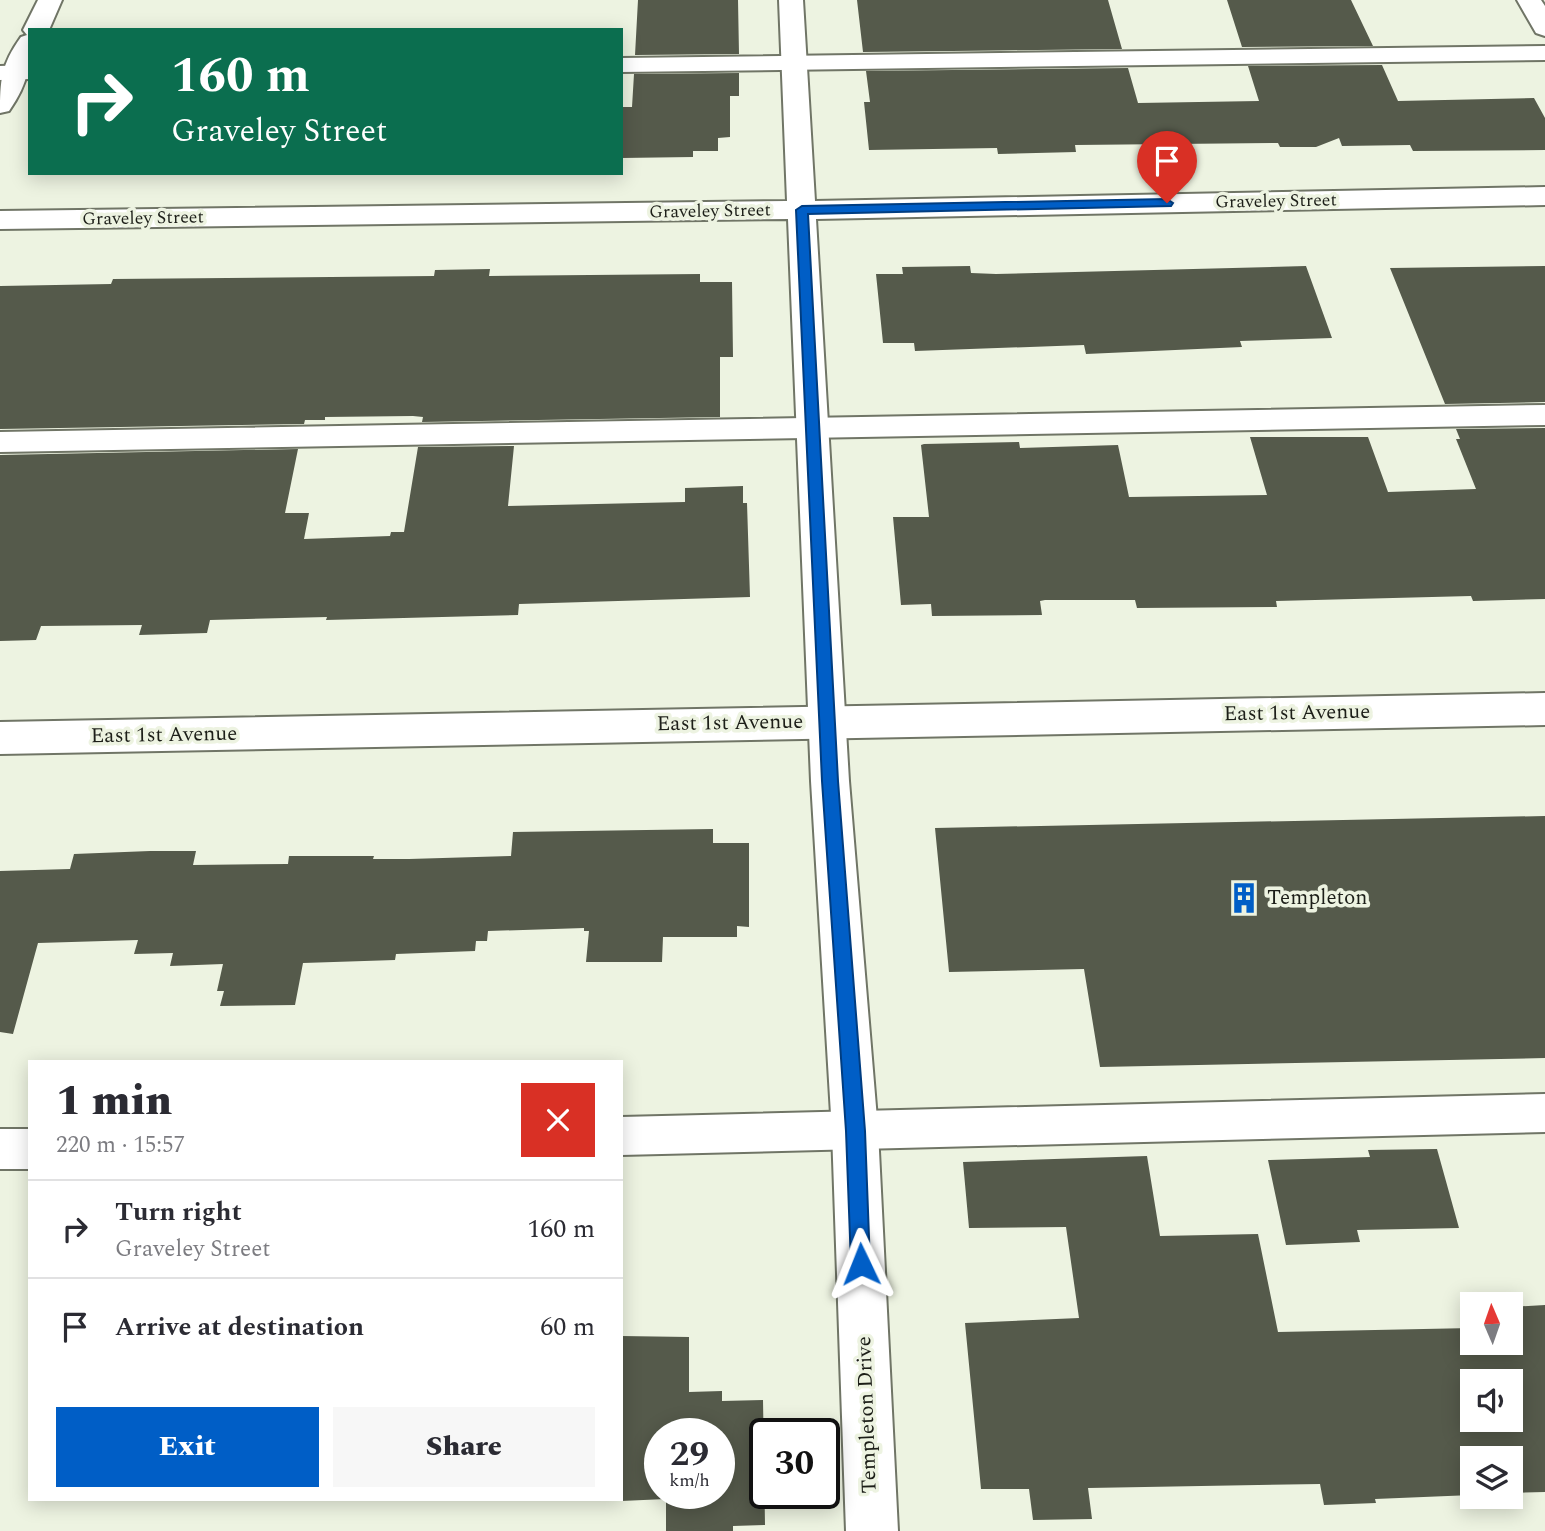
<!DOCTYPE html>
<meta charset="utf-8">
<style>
:root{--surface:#fff;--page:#f7f7f7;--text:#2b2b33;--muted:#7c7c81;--line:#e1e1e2;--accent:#005ec6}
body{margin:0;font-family:Spectral,serif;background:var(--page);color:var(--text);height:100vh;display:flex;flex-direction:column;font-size:26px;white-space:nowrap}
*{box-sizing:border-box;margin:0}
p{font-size:23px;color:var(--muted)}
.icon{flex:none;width:38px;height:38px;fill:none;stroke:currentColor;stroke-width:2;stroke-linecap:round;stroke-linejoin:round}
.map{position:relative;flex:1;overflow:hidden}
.panel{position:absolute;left:28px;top:1060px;width:595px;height:441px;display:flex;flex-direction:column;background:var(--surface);border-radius:0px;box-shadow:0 4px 18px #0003}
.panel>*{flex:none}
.top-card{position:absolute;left:28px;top:28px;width:595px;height:147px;border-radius:0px;box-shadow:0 4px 18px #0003;background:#0b6e4f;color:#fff;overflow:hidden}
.needle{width:46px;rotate:358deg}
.fabs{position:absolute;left:1460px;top:1292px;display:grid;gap:14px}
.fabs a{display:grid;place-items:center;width:63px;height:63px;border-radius:0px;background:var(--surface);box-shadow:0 4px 18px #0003;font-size:35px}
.speed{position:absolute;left:644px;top:1418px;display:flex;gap:14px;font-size:35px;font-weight:700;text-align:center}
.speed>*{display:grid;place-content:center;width:91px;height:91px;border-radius:50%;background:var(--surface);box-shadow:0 4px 18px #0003;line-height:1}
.speed small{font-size:18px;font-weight:400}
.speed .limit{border:4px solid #111;border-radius:10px;background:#fff;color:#111}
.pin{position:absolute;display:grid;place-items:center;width:60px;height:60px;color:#fff;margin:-72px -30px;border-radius:50% 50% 50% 0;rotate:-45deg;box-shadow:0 0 7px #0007}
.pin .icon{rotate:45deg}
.me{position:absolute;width:77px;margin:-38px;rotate:358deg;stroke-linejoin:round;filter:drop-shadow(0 0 5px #0008)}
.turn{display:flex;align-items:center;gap:24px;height:147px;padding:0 28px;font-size:32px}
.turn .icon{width:91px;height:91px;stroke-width:2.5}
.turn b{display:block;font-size:49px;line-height:60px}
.round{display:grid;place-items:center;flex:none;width:74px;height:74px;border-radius:0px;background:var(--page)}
.overview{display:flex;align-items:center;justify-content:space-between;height:119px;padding:0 28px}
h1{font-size:42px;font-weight:800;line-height:52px}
.button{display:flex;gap:14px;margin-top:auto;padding:14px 28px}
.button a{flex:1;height:80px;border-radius:0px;background:var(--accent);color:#fff;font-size:28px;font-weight:800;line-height:80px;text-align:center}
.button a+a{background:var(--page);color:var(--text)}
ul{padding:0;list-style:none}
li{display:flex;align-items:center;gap:21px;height:98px;padding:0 28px;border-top:2px solid var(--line)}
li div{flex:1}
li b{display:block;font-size:26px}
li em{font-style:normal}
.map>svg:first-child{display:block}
.building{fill:#555a4b;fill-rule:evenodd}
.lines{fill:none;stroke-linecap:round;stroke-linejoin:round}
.lane-casing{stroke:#707566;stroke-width:4}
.street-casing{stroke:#707566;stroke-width:4}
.secondary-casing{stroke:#707566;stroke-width:4}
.lane{fill:#fff;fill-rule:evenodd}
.street{fill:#fff;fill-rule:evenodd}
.secondary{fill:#fff;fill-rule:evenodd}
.route{fill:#005ec6;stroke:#003d81;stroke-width:2}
.labels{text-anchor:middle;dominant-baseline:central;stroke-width:7;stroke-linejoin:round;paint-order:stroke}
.far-street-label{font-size:18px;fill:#1c1e18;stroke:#edf3e1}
.street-label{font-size:21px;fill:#1c1e18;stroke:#edf3e1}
.poi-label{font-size:21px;fill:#1c1e18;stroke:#edf3e1;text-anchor:start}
</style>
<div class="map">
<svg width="1545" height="1531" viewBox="0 0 1545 1531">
<rect width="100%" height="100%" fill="#edf3e1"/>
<path class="building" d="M 638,0 L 738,0 L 739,54 L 635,55 Z
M 857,0 L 1108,0 L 1122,49 L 863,52 Z
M 1227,0 L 1351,0 L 1373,46 L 1242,47 Z
M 1382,65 L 1398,101 L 1534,98 L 1545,118 L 1545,150 L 1413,151 L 1410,145 L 1342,146 L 1339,138 L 1316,147 L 1280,147 L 1278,143 L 1075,145 L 1076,152 L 998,154 L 997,148 L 869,150 L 864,102 L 870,102 L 866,71 L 1128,68 L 1138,103 L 1259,101 L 1248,66 Z
M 739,73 L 739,96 L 730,96 L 730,137 L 718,138 L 718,151 L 693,151 L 693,157 L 621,158 L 621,107 L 632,107 L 634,74 Z
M 970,266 L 971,273 L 996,274 L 1306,266 L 1332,338 L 1240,341 L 1242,347 L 1086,354 L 1084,345 L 915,351 L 914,343 L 883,343 L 876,274 L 903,274 L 902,267 Z
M 1545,266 L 1545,402 L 1445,404 L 1390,268 Z
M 490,269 L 489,276 L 700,274 L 700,282 L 732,282 L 733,357 L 720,357 L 720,417 L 422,422 L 423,417 L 413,416 L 325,417 L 325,420 L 305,420 L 304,424 L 0,429 L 0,286 L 111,284 L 113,279 L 434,276 L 435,270 Z
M 1545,428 L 1545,599 L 1473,601 L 1471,596 L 1276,601 L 1277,607 L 1137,608 L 1135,600 L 1045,600 L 1040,601 L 1042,615 L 932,616 L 931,604 L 901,605 L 893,517 L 929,517 L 921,445 L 924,444 L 1019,442 L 1020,448 L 1118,445 L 1129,497 L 1267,495 L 1250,437 L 1368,437 L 1388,492 L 1476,489 L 1456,439 L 1460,439 L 1456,429 Z
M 514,446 L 508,506 L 685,502 L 685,488 L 743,486 L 743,503 L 747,503 L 750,597 L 519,604 L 518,615 L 326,620 L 327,617 L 210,620 L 207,633 L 139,635 L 142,625 L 41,626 L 36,640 L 0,641 L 0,455 L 298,449 L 285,513 L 309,513 L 304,539 L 390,536 L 391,532 L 404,532 L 418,447 Z
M 1545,816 L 1545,1058 L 1100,1067 L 1084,969 L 949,972 L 935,828 Z
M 713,829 L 713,843 L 749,843 L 749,927 L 737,926 L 737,937 L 663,937 L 662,962 L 586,962 L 589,931 L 584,931 L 584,928 L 488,931 L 487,941 L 476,941 L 475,951 L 396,954 L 395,960 L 303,963 L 295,1005 L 220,1006 L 224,991 L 217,991 L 223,964 L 170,966 L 173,953 L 134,954 L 138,940 L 38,943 L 13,1034 L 0,1032 L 0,871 L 70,869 L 74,854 L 150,851 L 196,851 L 193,865 L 288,864 L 289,856 L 374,856 L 373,859 L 409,859 L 511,856 L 513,832 Z
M 1437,1149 L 1459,1228 L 1357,1230 L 1360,1242 L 1286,1245 L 1268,1160 L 1370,1157 L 1368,1150 Z
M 1147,1156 L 1160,1236 L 1258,1234 L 1278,1332 L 1472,1328 L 1472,1342 L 1510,1342 L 1510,1307 L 1545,1305 L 1545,1492 L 1510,1493 L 1510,1458 L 1472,1458 L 1472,1495 L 1375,1499 L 1376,1503 L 1324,1505 L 1320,1484 L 1088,1488 L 1092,1519 L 1033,1520 L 1029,1489 L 981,1489 L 965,1323 L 1079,1318 L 1066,1227 L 969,1228 L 963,1162 ZM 1472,1381 L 1510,1381 L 1510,1419 L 1472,1419 Z
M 621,1336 L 689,1337 L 689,1392 L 722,1391 L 722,1401 L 763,1400 L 765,1525 L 733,1526 L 733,1531 L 666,1531 L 666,1499 L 621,1501 ZM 660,1433 L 719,1433 L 719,1493 L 660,1493 Z"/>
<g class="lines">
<defs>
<path id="lane" d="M 1545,46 L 1545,60 L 621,72 L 621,58 Z
M 30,65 L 30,79 L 0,80 L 0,66 Z
M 1545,405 L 1545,425 L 0,452 L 0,432 Z
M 1545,1094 L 1545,1132 L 621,1155 L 621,1117 Z
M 0,1129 L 30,1129 L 30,1169 L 0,1169 Z"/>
<path id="street" d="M 38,0 L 62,0 L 49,30 L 30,30 C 30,64 30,81 9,111 L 0,113 C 0,80 1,65 21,37 L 27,35 L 23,30 Z
M 779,0 L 803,0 L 815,201 L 1545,187 L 1545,205 L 816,219 L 849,781 L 878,1131 L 898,1531 L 846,1531 L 832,1131 L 811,781 L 788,219 L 0,229 L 0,211 L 787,201 Z
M 1517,0 L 1541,0 L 1545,6 L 1545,36 L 1536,33 Z"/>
<path id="secondary" d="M 1545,693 L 1545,725 L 0,754 L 0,722 Z"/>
</defs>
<use href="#lane" class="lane-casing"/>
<use href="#street" class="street-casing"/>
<use href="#secondary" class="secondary-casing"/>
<use href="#lane" class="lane"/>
<use href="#street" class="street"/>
<use href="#secondary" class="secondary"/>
</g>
<path class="route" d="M 1167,199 L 1173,203 L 1171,206 L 808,214 L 838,781 L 865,1131 L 870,1264 L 868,1271 L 861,1274 L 854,1271 L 851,1264 L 846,1131 L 822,781 L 796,210 L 802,206 Z"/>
<defs>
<symbol id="building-bare" viewBox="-9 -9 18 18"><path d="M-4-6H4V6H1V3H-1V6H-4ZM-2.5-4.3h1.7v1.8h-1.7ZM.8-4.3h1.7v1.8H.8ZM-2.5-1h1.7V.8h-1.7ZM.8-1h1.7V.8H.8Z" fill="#005ec6" stroke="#edf3e1" stroke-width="2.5" paint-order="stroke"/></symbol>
</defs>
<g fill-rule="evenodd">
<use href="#building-bare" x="1222" y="876" width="44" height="44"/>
</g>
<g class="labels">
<g class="far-street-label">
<text transform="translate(1276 201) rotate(-1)">Graveley Street</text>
<text transform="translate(710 211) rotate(-1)">Graveley Street</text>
<text transform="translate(143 218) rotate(-1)">Graveley Street</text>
</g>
<g class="street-label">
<text transform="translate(1297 713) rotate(-1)">East 1st Avenue</text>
<text transform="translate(730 723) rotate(-1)">East 1st Avenue</text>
<text transform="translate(164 735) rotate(-1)">East 1st Avenue</text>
<text transform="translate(867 1415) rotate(-92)">Templeton Drive</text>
</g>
<g class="poi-label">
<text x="1267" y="898">Templeton</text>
</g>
</g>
</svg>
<div class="fabs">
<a><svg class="needle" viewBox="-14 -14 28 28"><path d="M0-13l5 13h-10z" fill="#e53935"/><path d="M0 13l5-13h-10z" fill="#7c7c81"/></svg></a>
<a><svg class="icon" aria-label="sound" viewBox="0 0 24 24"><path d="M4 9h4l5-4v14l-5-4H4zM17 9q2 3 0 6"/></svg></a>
<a><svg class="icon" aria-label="layers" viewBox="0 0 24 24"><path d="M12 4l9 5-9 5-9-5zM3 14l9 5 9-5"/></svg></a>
</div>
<div class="speed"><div>29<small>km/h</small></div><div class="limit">30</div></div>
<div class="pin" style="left:1167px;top:203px;background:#d93025"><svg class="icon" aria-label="arrive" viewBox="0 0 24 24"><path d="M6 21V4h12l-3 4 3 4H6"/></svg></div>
<svg class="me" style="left:861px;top:1264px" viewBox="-20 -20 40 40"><path d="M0-17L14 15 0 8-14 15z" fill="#005ec6" stroke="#fff" stroke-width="4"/></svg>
<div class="top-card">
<div class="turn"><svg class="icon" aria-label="right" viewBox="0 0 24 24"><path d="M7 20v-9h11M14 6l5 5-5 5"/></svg><div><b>160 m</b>Graveley Street</div></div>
</div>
<section class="panel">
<div class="overview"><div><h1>1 min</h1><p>220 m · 15:57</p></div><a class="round" style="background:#d93025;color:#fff"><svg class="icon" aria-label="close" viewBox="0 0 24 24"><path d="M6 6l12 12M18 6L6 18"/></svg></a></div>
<ul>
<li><svg class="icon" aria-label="right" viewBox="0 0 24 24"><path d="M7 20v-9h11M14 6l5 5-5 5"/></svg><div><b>Turn right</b><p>Graveley Street</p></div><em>160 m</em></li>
<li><svg class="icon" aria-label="arrive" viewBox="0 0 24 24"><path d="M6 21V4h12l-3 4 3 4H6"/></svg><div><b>Arrive at destination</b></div><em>60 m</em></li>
</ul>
<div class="button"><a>Exit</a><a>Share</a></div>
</section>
</div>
